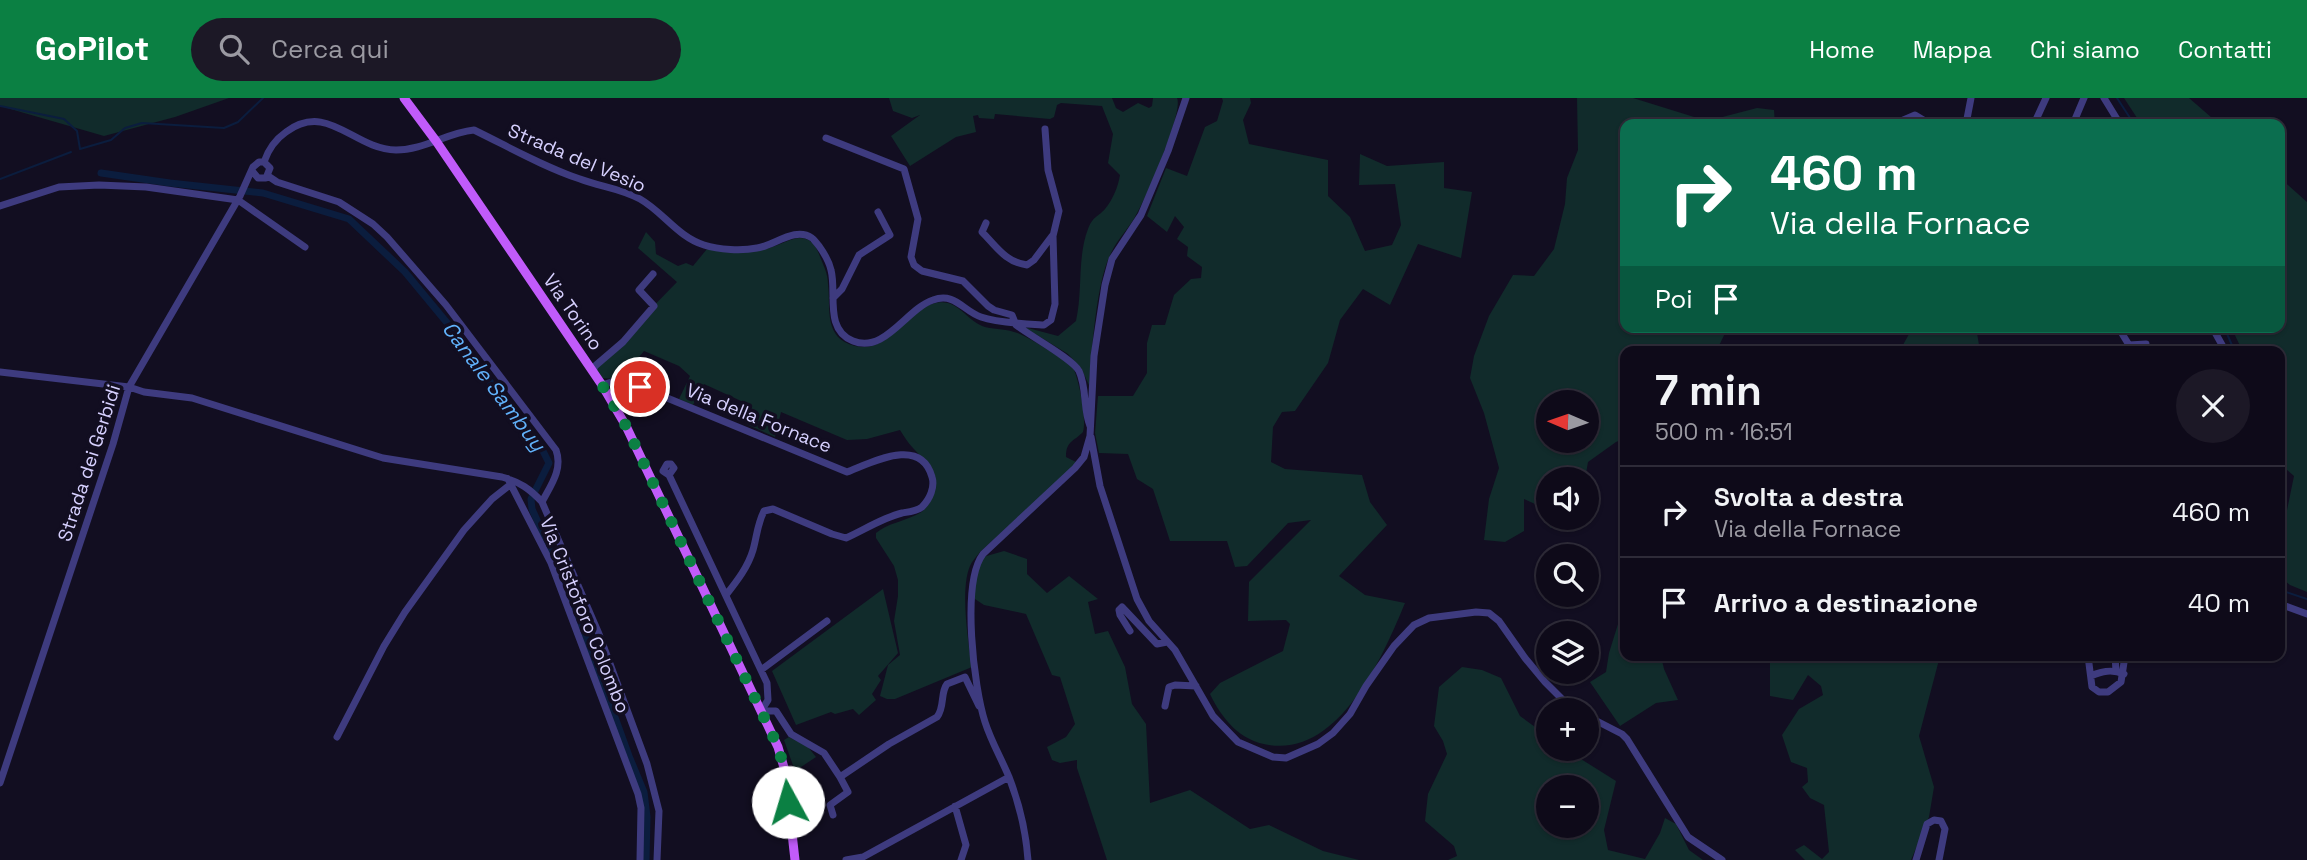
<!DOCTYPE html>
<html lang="it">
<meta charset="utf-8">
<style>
:root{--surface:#0e0a19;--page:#1c1826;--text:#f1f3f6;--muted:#9b9aa2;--line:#2e2b38;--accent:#0b8043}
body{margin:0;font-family:"Space Grotesk",sans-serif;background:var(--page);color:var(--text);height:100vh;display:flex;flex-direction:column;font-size:26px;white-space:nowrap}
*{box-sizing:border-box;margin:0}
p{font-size:23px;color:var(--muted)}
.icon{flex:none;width:38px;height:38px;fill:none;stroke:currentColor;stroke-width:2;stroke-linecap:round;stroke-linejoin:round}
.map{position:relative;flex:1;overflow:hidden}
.drawer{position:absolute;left:1620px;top:248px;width:665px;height:315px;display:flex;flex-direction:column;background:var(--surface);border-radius:14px;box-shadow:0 2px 5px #0004,0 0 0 2px var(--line)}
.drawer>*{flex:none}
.guide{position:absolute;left:1620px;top:21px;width:665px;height:214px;border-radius:14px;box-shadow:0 2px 5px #0004,0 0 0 2px var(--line);background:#0b6e4f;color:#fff;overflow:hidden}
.needle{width:46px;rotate:272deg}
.controls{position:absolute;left:1536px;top:292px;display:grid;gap:14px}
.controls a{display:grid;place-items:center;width:63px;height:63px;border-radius:50%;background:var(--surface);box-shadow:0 2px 5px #0004,0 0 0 2px var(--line);font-size:35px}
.pin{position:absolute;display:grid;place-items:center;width:60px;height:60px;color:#fff;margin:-30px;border:4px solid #fff;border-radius:50%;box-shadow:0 2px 7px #0007}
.me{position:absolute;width:77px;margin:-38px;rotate:354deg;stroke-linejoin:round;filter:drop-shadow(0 0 5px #0008)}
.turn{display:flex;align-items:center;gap:24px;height:147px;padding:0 35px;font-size:32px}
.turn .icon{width:91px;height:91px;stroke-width:2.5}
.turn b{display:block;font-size:49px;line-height:60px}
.then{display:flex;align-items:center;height:66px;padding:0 35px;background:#0003;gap:14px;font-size:26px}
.round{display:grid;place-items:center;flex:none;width:74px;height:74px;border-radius:37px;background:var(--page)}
.headline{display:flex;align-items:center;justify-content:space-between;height:119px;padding:0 35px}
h1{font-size:42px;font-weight:700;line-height:52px}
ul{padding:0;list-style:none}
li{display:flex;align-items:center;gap:21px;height:91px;padding:0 35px;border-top:2px solid var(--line)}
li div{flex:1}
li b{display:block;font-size:26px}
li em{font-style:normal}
header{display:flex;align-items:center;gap:42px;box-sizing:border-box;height:98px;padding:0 35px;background:var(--accent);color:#fff}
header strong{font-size:33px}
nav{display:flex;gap:38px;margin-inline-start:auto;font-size:24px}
.search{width:490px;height:63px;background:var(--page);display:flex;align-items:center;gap:18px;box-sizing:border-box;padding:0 24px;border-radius:38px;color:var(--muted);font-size:26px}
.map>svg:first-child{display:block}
.green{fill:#112b2b;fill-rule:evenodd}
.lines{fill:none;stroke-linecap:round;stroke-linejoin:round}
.stream{stroke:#0b1d3e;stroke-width:2}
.canal{stroke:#0b1d3e;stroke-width:7}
.minor{stroke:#3e3b7f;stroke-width:7}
.major{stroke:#c15bfa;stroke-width:9}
.route{stroke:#0b8043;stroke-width:12;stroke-dasharray:0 21.6}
.labels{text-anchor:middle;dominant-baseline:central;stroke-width:7;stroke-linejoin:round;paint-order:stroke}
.street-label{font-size:19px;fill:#d6d0fe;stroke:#120e21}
.water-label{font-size:21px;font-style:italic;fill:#61b1fa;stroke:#120e21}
</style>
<header>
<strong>GoPilot</strong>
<div class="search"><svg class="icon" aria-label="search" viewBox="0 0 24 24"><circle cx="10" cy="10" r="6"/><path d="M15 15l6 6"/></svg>Cerca qui</div>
<nav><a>Home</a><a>Mappa</a><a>Chi siamo</a><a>Contatti</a></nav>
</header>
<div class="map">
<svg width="2307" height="762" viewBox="0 0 2307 762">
<rect width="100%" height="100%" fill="#120e21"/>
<path class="green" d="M 0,0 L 229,0 L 175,19 L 104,38 L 0,8 Z
M 889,0 L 1112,0 L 1116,10 L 1123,14 L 1138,5 L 1149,10 L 1152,8 L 1153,0 L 1177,0 C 1184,14 1145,103 1135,119 C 1128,131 1117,142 1111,155 C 1096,184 1092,252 1089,287 L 1081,270 L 1068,256 L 1024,229 L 1058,238 L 1076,223 C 1083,192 1077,160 1088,131 C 1093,118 1098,119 1105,111 C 1113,101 1118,89 1120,77 L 1108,65 L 1113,36 L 1102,8 L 1061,5 L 1057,7 L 1054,19 L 1050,21 L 995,16 L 994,21 L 979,20 L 978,17 L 973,18 L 976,34 L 956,39 L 910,68 L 891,38 L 920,17 L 912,20 L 893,13 Z
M 1222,0 L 1250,0 L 1251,5 L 1243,22 L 1249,46 L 1328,62 L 1328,98 L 1350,119 L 1365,153 L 1392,147 L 1401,127 L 1395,86 L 1359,87 L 1360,56 L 1387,68 L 1444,64 L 1444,90 L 1472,94 L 1461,160 L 1418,146 L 1390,207 L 1363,191 L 1340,222 L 1328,265 L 1295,313 L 1282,314 L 1273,329 L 1271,364 L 1285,371 L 1362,377 L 1370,404 L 1387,427 L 1339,478 L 1365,497 L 1405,505 C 1383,558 1340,658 1269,647 C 1240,643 1222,621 1210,596 L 1220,585 L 1283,553 L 1290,526 L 1286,522 L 1248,523 L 1249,484 L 1311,422 L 1288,425 L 1247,468 L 1235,469 L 1227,443 L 1170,443 L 1153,391 L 1137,381 L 1128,356 L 1099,355 L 1095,335 L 1098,298 L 1133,298 L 1147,275 L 1147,245 L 1152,227 L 1165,227 L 1174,197 L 1191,181 L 1201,180 L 1202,169 L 1187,158 L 1188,149 L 1177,141 L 1184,129 L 1175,118 L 1167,134 L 1147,118 L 1166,70 L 1187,78 L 1205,29 L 1217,23 L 1223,3 Z
M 1577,0 L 1633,0 L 1707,23 L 1757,10 L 1774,12 L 1775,26 L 1626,26 L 1626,229 L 1728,229 L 1716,254 L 1626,254 L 1626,340 L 1616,344 L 1588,364 L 1585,381 L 1549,382 L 1549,420 L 1575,420 L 1572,425 L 1550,430 L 1546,411 L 1524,401 L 1524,433 L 1505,444 L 1484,442 L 1489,401 L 1499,370 L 1484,315 L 1470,280 L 1474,258 L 1489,218 L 1513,177 L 1534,178 L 1554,151 L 1565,106 L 1567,80 L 1578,52 ZM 1549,304 L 1587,304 L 1587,343 L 1549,343 Z
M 2124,0 L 2189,0 L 2219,26 L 2141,26 Z
M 2280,80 L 2307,104 L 2307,494 L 2290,487 L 2280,479 L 2280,434 L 2285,422 L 2294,378 L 2286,371 L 2280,376 L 2280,254 L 2243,254 L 2231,229 L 2280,229 Z
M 646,134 L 655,144 L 656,156 L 678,168 L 686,165 L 693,168 L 707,151 C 731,155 753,157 775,148 C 784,145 796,137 806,141 C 813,143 816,149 819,156 C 823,167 828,175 828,186 C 831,211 823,240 855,248 C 889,256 904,215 932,206 C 956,198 964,220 982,228 C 992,232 1003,230 1014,234 C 1026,237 1063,261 1073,269 C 1079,283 1087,320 1083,334 C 1073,344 1066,343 1066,359 L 1078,365 L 980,454 C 977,458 972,463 970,468 C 960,491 968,543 972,569 L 895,601 L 887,601 L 880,598 L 888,567 L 900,557 L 894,523 L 898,498 L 898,482 L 894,468 L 876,440 L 876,435 C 888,425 902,424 916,417 C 925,413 930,406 933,397 C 941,373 927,366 913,350 C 908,345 904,338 900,332 L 867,341 L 847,342 L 781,314 L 775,339 L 746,326 L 752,308 L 704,286 L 693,307 L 679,301 L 690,278 L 679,268 L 644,253 L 621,281 L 598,280 L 595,268 L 677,184 L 638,150 Z
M 1913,229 L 1976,229 L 1980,253 L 1951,252 L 1949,254 L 1899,254 Z
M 1004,453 L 1027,461 L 1027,476 L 1047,495 L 1069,478 L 1098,501 L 1088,504 L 1095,536 L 1108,533 L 1125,569 L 1132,606 L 1146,626 L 1150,705 L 1190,692 L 1250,731 L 1269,727 L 1323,753 L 1359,762 L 1107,762 L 1077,670 L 1077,662 L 1060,665 L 1052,662 L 1047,649 L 1066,639 L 1075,626 L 1060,579 L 1052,577 L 1026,516 L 984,507 L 975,501 L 974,482 L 983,459 Z
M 883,491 L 898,555 L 878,578 L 881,582 L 872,596 L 876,602 L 859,617 L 853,611 L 835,616 L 831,614 L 796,627 L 772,573 Z
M 1626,509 L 1626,558 L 1661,558 L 1664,571 L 1678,602 L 1656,605 L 1620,628 L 1590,584 L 1606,574 L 1609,555 L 1623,510 Z
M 1770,558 L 1940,558 L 1919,638 L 1934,689 L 1929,719 L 1911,762 L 1805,762 L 1795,752 L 1804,747 L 1822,761 L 1829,754 L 1824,707 L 1810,700 L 1802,689 L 1808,684 L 1807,670 L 1791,664 L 1782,637 L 1799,611 L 1823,597 L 1821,588 L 1808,577 L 1793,602 L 1770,598 Z
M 1462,569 L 1482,572 L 1501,580 L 1520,618 L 1549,639 L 1549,651 L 1565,651 L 1616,683 L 1604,732 L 1608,752 L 1645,761 L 1660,735 L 1665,720 L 1676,726 L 1689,752 L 1703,762 L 1448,762 L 1457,758 L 1454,748 L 1425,723 L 1428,696 L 1447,656 L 1443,643 L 1434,628 L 1439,589 ZM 1549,690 L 1587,690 L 1587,728 L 1549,728 Z
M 789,639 L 808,649 L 816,659 L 795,673 L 784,642 Z"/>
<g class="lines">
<path class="stream" d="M 2117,0 L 2134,26
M 0,8 L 64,21 L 77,33 L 80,51 L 111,42 L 125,30 L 142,25 L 224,30 L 238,24 L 263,0
M 0,81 L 71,54
M 2224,229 L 2235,254
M 2280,492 L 2307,501"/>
<path class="canal" d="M 101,75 L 170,85 L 263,95 L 349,121 L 405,174 L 453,232 L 529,338 L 543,353 L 549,365 L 531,401 L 532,411 L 570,495 L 629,658 L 644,694 L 647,719 L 646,762"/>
<path class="minor" d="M 2104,0 L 2120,26
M 1894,26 L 1915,17 L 1925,23 L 1926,26
M 1966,26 L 1971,0
M 2034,26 L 2046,0
M 2073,26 L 2084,0
M 826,40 L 904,71 L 918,121 L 911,159 L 914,167 L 922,173 L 963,183 L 988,208 L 994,212 L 1012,217 L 1016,227 C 1030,238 1073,261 1079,273 C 1087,290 1083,311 1090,328
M 264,64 C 268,52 276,41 286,34 C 328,3 353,51 396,52 C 424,52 446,35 474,32 C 509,49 544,69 580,81 C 601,89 620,90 640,101 C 663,114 678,139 704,147 C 719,152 742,153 757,150 C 774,148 795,128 812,140 C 813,140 818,147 819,148 C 824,155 829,163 831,172 C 837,194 824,232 853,243 C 885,256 906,211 933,202 C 955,194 963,213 981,219 C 998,225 1026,226 1044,227 L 1051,222 L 1055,206 L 1053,138 L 1059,113 L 1048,72 L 1045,31
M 253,74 L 258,80 L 266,80 L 270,70 L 264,64
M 268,78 L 277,84 L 339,104 L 373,126 L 387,139 L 446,207 L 556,352 C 563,371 551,387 542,404
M 0,108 L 59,89 L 99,87 L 146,89 L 238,102 L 305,149
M 986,125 L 982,134 C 996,148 1005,164 1027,167 L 1034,162 L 1052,138
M 833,200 L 842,191 L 859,157 L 890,137 L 878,114
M 2118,229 L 2129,247 L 2146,246
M 2212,229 L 2226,254
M 0,274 L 129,289 L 144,294 L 192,300 L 383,360 L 502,379 C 520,384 530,391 542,404 L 599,536 L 647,666 L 659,713 L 657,762
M 593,274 L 595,268 L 623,244 L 654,208 L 639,192 L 653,176
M 602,287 L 621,281 L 847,374 C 873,364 921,338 932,379 C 935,389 930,401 922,409 C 917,413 908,414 902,415 C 882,420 864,432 846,440 L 832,436 L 773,411 L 764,413 C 757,427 757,438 753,452 C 748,469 737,483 726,497
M 1091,339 L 1100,388 L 1137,501 L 1149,523 L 1175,552 L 1213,618 L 1238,644 L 1273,659 L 1286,660 L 1318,646 L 1333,635 L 1350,616 L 1366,588 L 1394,548 L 1414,527 L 1429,520 L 1476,514 L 1489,515 L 1499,523 L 1525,560 L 1545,584 L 1563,602 L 1579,612
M 669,377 L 674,370 L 671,366 L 667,366 L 663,373 L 669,377 L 767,585 L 768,602 L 761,613
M 508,381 L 551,465 L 638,696 L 641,710 L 640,762
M 2280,506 L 2307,516
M 1130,533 L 1120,517 L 1119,512 L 1122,509 L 1157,546 L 1167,544
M 2088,558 L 2092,589 L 2099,594 L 2108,594 L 2121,584 L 2125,558
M 2115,558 L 2116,573
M 761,572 L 827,523
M 2091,578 C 2102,573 2112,571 2124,576
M 1165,608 L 1169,589 L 1175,587 L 1196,588
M 761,613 L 776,613 L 791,636 L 824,655 L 840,679 L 889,646 L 937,619 C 945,609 940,595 947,586 L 965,579 L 979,608
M 1587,618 L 1622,636 L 1627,641 L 1688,739 L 1722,762
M 337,639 L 384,548 L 405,514 L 464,432 L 492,401 L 511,386
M 0,685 L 113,346 L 129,289 L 240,98 L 253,69 L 259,64 L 264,64
M 955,708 L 966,747 L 961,762
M 833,717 L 830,707 L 848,694 L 840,679
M 846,762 L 863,759 L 1009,679
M 1028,762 C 1026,734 1019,705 1009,679 C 1001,660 991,643 985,624 C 974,590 961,485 983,456 L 1075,370 L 1084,359 L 1090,338 L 1094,258 L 1105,187 L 1112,161 L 1141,117 L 1168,53 L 1186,0
M 1916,762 L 1927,726 L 1934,722 L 1941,723 L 1945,731 L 1939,762"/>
<path class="major" d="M 404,0 L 436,43 L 602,287 L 626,328 L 778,649 L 785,673 L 795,762"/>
</g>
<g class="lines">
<path class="route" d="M 640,289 L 621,281 L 602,287 L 626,328 L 778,649 L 785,673 L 788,704"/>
</g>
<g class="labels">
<g class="street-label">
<text transform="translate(577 60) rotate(23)">Strada del Vesio</text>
<text transform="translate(573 214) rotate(55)">Via Torino</text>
<text transform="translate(759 320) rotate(22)">Via della Fornace</text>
<text transform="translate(89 365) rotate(-72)">Strada dei Gerbidi</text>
<text transform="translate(585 517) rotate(68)">Via Cristoforo Colombo</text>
</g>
<g class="water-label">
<text transform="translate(494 288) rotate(53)">Canale Sambuy</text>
</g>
</g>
</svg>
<div class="controls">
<a><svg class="needle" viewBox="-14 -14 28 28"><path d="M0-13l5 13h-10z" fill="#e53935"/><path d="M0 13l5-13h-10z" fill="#9b9aa2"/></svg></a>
<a><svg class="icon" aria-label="sound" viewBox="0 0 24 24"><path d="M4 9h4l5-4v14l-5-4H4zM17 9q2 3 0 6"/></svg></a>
<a><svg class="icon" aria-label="search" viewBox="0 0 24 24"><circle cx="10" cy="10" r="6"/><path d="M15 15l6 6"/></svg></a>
<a><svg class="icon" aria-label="layers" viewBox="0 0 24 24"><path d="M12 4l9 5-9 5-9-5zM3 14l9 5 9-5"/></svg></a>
<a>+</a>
<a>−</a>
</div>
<div class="pin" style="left:640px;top:289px;background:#d93025"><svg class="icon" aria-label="arrive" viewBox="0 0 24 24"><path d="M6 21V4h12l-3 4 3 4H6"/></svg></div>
<svg class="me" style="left:788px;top:704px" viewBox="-20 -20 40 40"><circle r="19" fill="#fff"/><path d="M0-13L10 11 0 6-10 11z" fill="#0b8043"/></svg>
<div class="guide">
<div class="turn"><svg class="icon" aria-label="right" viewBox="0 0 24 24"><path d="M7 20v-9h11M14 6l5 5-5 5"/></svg><div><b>460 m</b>Via della Fornace</div></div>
<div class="then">Poi<svg class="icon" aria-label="arrive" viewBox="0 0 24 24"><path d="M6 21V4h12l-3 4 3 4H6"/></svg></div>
</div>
<section class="drawer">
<div class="headline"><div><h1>7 min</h1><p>500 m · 16:51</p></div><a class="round"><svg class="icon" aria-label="close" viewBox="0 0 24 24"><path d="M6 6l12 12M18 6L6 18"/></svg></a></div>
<ul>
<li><svg class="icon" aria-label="right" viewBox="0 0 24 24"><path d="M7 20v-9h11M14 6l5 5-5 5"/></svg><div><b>Svolta a destra</b><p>Via della Fornace</p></div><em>460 m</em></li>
<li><svg class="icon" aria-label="arrive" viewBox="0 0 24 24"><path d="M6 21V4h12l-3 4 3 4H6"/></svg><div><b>Arrivo a destinazione</b></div><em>40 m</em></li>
</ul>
</section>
</div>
